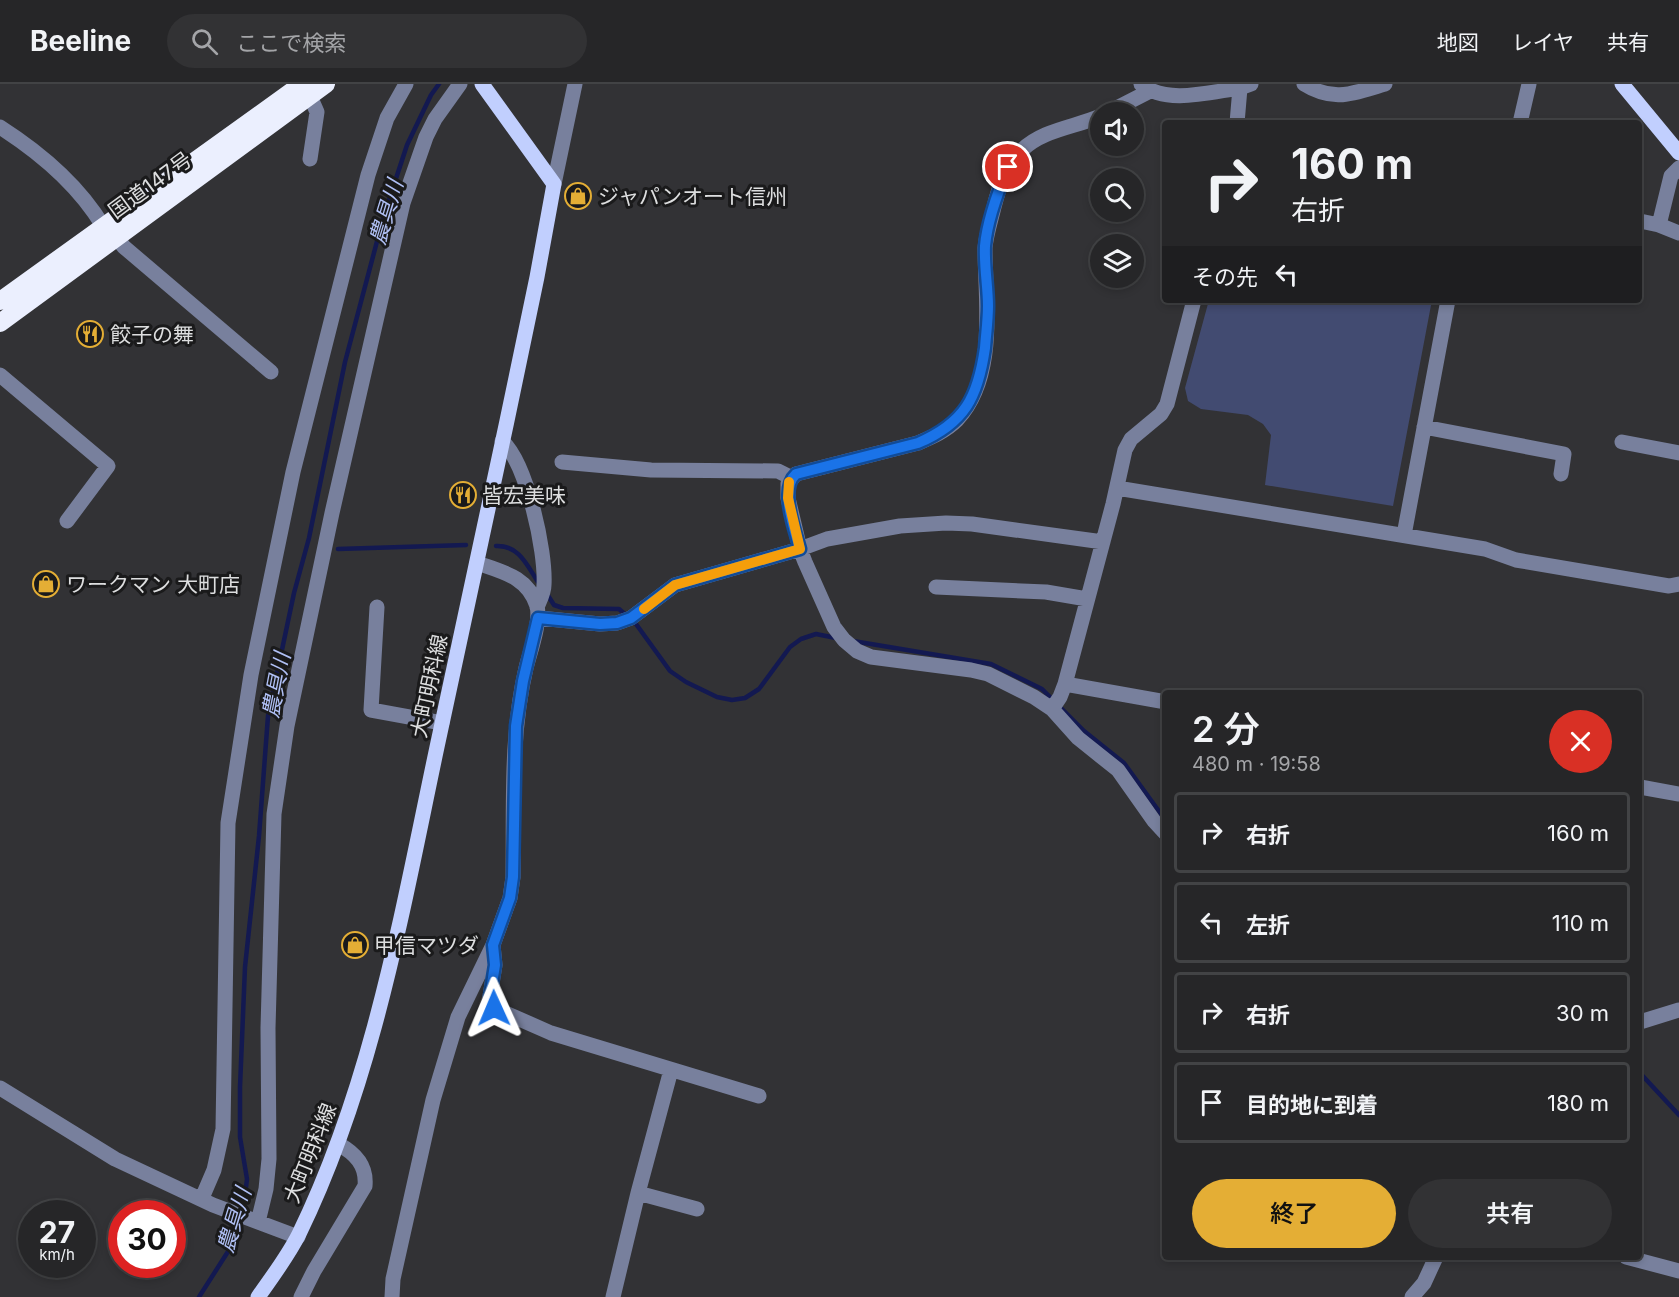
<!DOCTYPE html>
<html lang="ja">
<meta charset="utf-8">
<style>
:root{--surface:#262628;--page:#323234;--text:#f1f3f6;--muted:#a4a5a8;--line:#424345;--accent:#e4ae35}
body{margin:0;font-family:Inter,"Noto Sans JP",sans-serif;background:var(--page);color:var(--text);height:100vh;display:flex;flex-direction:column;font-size:22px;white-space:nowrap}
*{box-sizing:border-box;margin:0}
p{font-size:20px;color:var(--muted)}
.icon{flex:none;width:33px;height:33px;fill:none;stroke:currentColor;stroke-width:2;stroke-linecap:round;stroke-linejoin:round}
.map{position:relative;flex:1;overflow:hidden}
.side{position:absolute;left:1162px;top:606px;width:480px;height:570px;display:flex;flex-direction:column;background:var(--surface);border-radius:6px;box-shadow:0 3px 9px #0003,0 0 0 2px var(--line)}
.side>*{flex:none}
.top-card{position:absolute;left:1162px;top:36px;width:480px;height:183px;border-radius:6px;box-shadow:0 3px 9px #0003,0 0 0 2px var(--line);background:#262628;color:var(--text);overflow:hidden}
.controls{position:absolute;left:1090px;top:18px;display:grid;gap:12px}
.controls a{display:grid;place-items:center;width:54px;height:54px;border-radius:50%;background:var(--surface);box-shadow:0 3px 9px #0003,0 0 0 2px var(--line);font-size:30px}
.speed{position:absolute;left:18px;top:1116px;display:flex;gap:12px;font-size:30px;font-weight:700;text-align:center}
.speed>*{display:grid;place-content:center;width:78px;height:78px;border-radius:50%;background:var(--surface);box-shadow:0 3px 9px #0003,0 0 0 2px var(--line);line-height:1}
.speed small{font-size:15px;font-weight:400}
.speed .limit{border:9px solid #d22;background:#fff;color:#111}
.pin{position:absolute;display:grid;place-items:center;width:51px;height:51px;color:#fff;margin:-26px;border:3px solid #fff;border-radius:50%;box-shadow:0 2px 6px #0007}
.me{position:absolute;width:66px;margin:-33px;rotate:359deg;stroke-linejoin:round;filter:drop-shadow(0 0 4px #0008)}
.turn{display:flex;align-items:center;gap:21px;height:126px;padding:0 30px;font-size:27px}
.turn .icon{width:78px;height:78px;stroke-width:2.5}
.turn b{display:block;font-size:42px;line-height:51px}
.then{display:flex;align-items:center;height:57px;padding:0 30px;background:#0003;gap:12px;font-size:22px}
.round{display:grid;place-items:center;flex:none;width:63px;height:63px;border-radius:32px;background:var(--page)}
.headline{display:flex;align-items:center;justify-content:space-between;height:102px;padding:0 30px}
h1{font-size:36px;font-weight:600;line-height:45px}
.primary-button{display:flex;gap:12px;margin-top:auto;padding:12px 30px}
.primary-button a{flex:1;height:69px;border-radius:36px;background:var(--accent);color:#111;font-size:24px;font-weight:600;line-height:69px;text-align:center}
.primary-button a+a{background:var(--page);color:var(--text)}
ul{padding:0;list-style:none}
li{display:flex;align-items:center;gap:18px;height:81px;margin:0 12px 9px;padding:0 18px;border:3px solid var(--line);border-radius:6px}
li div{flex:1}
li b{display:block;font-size:22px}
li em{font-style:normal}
header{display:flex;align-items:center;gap:36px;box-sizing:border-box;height:84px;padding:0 30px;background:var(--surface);border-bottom:2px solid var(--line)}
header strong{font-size:28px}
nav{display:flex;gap:33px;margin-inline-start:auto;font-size:21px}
.search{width:420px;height:54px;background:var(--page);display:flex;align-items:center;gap:15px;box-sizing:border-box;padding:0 21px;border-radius:33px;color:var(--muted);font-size:22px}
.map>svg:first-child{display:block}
.green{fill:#424b71}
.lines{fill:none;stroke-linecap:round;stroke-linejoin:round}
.stream{stroke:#131951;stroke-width:4.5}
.minor{stroke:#78809d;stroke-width:15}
.major{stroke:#c1cffe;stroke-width:15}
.highway{stroke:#ebeffe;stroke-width:18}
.route-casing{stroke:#114b97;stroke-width:15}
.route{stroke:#1a73e8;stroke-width:10}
.slow{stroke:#f59e0b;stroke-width:10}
.labels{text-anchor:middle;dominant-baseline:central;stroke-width:6;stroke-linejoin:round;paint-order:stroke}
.street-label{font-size:21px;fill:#dddedf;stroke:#1a1a1b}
.poi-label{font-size:21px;fill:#dddedf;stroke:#1a1a1b;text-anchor:start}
.water-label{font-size:22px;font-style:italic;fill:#b0c0f5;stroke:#1a1a1b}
</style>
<header>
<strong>Beeline</strong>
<div class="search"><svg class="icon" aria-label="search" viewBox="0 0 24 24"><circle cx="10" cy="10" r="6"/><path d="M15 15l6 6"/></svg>ここで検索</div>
<nav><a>地図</a><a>レイヤ</a><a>共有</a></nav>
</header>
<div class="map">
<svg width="1679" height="1213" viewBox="0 0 1679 1213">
<rect width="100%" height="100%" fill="#323235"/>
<path class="green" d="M 1209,216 L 1432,216 L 1393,422 L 1265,401 L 1271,351 L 1263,340 L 1248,331 L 1201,325 L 1188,317 L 1185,304 Z"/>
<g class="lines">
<path class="stream" d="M 496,462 C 519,461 527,481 538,498
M 338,465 L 466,461
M 547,510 L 554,521 L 563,524 L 619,525 L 636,540 L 670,587 L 686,598 L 717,613 L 732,616 L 745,614 L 759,605 L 790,563 L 801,555 L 816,550 L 836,554
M 853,557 L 991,580 L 1042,605 L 1084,647 L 1124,679 L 1166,737
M 1640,989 L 1679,1031
M 199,1213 L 229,1166 L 244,1120 L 247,1095 L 240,1053 L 240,1003 L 245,883 L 259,752 L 268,632 L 294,509 L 309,454 L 345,278 L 384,131 L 407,61 L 431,11 L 439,0"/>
<path class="minor" d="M 1141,0 C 1166,21 1210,8 1240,4 L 1251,0
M 1304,0 C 1334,19 1354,9 1385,0
M 310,12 L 317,28 L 310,75
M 1109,28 L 1150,7
M 1101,32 C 1075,43 1042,46 1022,66 C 1006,81 999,103 994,123 C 991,136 986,151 985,164 C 985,218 998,292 957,336 C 946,347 932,353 918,359 L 796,390 L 788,399 L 788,414 L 800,465 L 805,478 L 834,543 L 844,556 L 857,567 L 871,573 L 971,586 L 988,590 L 1034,613 L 1052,625 L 1078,654 L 1118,686 L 1154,737 L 1166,750
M 1237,39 L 1240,4
M 1520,39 L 1529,0
M 0,43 C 39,68 79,102 103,142
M 554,100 L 575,0
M 1640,137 L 1659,141 L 1671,92 L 1679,84
M 1659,141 L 1679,149
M 116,153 L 124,163 L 271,288
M 0,291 L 108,382 L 67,437
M 1424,343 L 1564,370 L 1561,390
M 502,357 C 527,380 546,467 544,501 C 544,509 540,516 537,523
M 1622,358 L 1679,369
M 562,378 L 651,386 L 778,387 L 792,394
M 1117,404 L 1485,465 L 1516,476 L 1669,502 L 1679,500
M 1404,451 L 1448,216
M 936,503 L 1046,508 L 1087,515
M 377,523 L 371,626 L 442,639
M 539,534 L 600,540 L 617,539 L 631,534 L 675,501 L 800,465 L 827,455 L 900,442 L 946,439 L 972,440 L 1103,458
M 1065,600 L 1166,618
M 1052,625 L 1060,613 L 1065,600 L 1113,420 L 1125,366 L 1131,355 L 1161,330 L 1167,320 L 1194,216
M 1640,703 L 1679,710
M 493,861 L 495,881 L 490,912 L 494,924 L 551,949 L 759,1012
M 1640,938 L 1679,926
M 0,1004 L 115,1075 L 213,1121 L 298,1153
M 638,1109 L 697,1125
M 202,1114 L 214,1086 L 223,1045 L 228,739 L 251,591 L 293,388 L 368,91 L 387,34 L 406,0
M 258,1138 L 266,1105 L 269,1075 L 268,944 L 274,730 L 287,642 L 332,429 L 403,119 L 426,53 L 435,35 L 460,0
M 1626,1173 L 1679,1187
M 301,1213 L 314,1187 L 365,1102 C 367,1081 355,1069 338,1060
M 392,1213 L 393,1195 L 433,1016 L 458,933 L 493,861 L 510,814 L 513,793 C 514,724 510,652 526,584 C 530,568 541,538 537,522 C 528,493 503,488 477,479
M 613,1213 L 638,1109 L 671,986
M 1412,1213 L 1424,1199 L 1436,1173"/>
<path class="major" d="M 1622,0 L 1679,69
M 258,1213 C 272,1193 288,1172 299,1150 C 373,998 402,828 437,663 C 470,507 505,350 537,193 L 554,100 L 482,0"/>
<path class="highway" d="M 0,217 L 302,0
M 0,239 L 326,0"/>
</g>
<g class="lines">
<defs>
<path id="route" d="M 494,924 L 490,912 L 495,881 L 493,861 L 510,814 L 513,793 L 516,642 L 523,597 L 538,534 L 600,540 L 617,539 L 631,534 L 675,501 L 800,465 C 795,446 779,405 796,390 L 918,359 C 965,339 978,313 985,264 C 986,250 988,236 988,222 C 988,203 984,182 985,162 C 987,138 999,105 1008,83"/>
</defs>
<use href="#route" class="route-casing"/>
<use href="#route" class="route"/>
<path class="slow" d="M 644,525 L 675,501 L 800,465 L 788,414 L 789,398"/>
</g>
<defs>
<symbol id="shop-ring" viewBox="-11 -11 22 22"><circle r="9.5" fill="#1a1a1b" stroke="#e4ae35" stroke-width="1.5"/><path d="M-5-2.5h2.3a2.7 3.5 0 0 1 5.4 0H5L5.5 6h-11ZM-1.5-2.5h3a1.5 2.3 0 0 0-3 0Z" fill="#e4ae35"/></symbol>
<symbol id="restaurant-ring" viewBox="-11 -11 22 22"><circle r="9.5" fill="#1a1a1b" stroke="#e4ae35" stroke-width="1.5"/><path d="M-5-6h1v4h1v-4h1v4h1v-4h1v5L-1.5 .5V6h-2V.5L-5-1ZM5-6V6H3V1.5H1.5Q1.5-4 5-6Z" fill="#e4ae35"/></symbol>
</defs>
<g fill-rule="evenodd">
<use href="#shop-ring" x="563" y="97" width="30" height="30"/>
<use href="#restaurant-ring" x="75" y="235" width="30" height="30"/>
<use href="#restaurant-ring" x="448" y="396" width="30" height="30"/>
<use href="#shop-ring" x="31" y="485" width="30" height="30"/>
<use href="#shop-ring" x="340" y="846" width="30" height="30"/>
</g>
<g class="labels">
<g class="street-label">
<text transform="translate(150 101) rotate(-36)">国道147号</text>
<text transform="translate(429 602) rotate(-78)">大町明科線</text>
<text transform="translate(310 1069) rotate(-68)">大町明科線</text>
</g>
<g class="poi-label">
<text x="598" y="112">ジャパンオート信州</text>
<text x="110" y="250">餃子の舞</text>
<text x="482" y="411">皆宏美味</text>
<text x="66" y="500">ワークマン 大町店</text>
<text x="374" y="861">甲信マツダ</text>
</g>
<g class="water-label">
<text transform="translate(386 128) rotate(-73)">農具川</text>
<text transform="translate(276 601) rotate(-79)">農具川</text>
<text transform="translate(234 1136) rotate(-73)">農具川</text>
</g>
</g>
</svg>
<div class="controls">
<a><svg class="icon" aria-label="sound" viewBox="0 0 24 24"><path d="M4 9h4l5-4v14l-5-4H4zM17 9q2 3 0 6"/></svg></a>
<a><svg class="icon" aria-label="search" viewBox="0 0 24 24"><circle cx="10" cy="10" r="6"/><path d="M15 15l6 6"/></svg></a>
<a><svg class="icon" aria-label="layers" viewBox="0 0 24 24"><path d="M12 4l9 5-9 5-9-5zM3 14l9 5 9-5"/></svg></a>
</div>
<div class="speed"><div>27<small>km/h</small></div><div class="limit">30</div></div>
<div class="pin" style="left:1008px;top:83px;background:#d93025"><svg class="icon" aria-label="arrive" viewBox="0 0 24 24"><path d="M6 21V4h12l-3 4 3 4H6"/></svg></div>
<svg class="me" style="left:494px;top:924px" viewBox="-20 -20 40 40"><path d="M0-17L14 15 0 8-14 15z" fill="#1a73e8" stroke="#fff" stroke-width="4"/></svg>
<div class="top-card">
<div class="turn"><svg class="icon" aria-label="right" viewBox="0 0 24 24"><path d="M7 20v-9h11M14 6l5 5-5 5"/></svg><div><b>160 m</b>右折</div></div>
<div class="then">その先<svg class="icon" aria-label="left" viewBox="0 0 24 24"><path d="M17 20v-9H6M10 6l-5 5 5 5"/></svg></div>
</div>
<section class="side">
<div class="headline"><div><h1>2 分</h1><p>480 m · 19:58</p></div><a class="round" style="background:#d93025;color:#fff"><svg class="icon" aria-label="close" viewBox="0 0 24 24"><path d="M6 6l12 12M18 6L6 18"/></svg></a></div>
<ul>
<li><svg class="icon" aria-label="right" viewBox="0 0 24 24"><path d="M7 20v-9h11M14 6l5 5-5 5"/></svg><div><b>右折</b></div><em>160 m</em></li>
<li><svg class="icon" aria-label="left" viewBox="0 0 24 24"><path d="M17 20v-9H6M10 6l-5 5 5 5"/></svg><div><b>左折</b></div><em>110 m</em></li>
<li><svg class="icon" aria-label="right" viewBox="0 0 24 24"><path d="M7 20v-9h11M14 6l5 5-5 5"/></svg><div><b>右折</b></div><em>30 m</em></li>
<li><svg class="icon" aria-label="arrive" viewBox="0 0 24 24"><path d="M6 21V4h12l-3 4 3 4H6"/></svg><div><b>目的地に到着</b></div><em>180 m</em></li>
</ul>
<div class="primary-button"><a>終了</a><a>共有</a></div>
</section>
</div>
